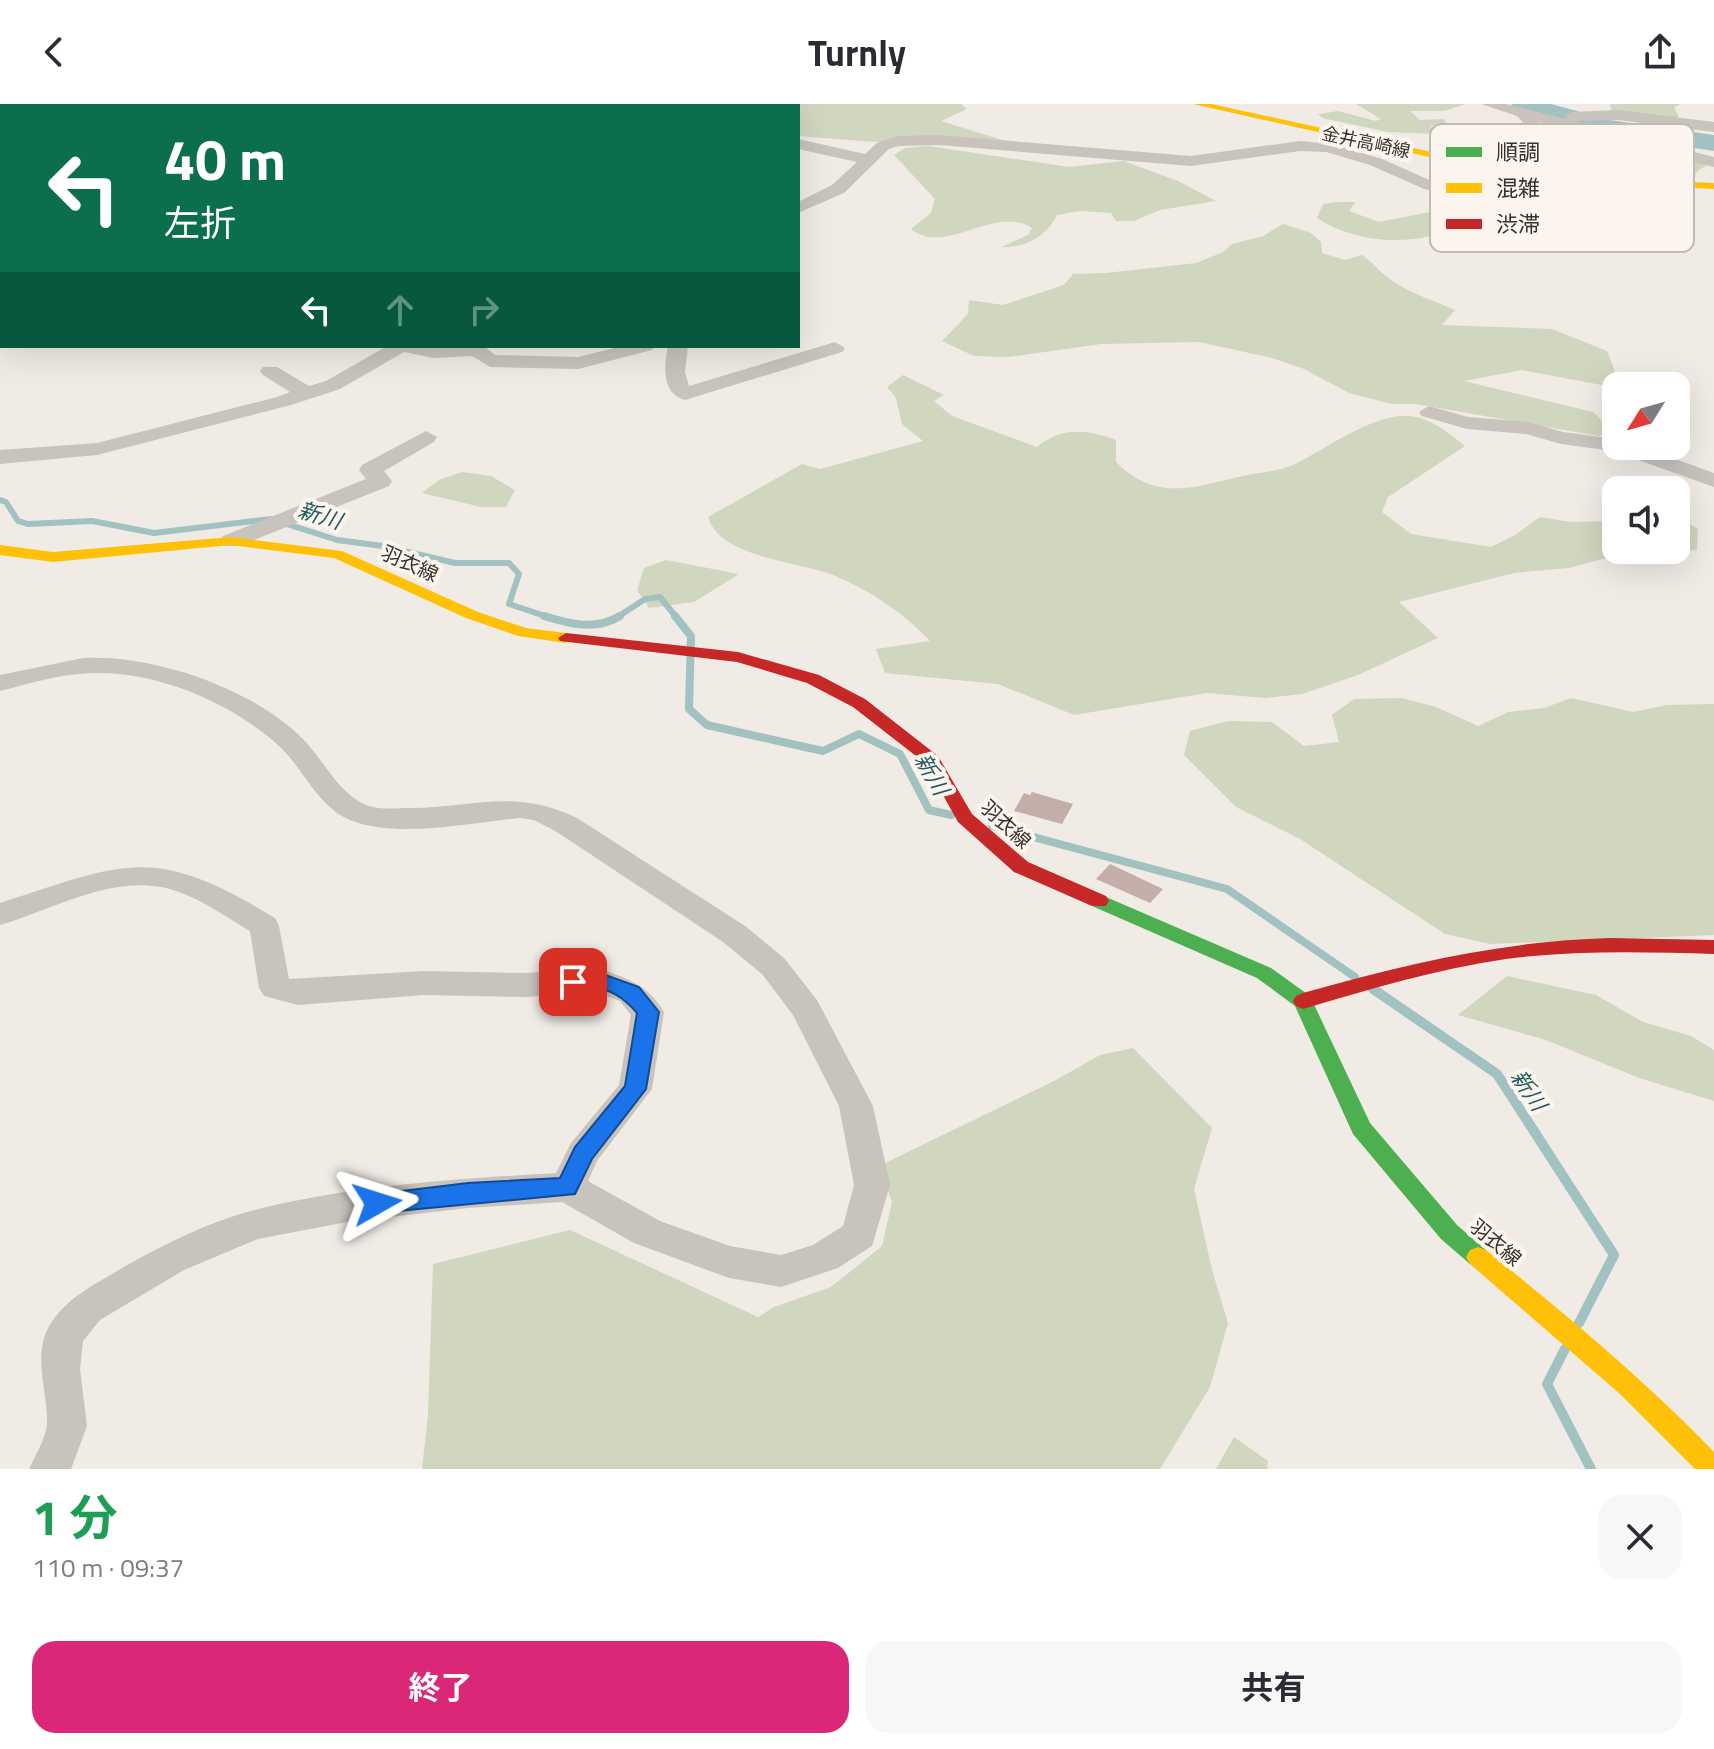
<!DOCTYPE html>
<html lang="ja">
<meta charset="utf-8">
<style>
:root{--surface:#fff;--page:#f7f7f7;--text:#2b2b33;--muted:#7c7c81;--accent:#db2777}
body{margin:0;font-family:"Titillium Web","Noto Sans JP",sans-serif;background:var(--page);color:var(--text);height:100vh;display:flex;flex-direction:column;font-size:30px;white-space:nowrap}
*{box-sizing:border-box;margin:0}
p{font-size:26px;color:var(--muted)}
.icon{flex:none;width:44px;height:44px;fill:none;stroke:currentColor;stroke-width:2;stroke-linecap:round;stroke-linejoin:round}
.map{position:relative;height:1365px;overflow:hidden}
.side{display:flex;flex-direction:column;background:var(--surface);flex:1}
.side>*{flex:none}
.guide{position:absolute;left:0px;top:0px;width:800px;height:244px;box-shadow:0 8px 32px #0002;background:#0b6e4f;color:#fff;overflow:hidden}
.needle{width:52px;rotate:233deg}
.buttons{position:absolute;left:1602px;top:268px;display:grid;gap:16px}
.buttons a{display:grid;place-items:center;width:88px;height:88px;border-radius:16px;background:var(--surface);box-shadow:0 8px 32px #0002;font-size:40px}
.pin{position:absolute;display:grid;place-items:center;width:68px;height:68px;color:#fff;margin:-34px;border-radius:16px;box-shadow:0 4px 12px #0006}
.me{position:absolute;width:88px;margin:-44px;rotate:84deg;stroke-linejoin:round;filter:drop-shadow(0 0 6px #0008)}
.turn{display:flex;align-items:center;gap:28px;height:168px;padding:0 32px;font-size:36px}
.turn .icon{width:104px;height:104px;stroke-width:2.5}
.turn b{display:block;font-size:56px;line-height:68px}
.lanes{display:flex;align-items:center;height:76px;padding:0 32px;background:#0003;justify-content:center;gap:40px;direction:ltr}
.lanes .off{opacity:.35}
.round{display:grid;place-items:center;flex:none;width:84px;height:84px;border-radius:24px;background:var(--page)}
.summary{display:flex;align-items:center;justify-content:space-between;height:136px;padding:0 32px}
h1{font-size:48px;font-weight:700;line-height:60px;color:#1e9e55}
.action{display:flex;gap:16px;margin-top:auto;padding:16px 32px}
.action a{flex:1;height:92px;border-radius:24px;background:var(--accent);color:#fff;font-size:32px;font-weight:700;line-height:92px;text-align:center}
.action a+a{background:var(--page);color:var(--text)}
header{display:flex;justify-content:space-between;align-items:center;height:104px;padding:0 32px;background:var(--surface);font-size:36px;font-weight:700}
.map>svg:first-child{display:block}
.green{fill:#d1d6bf}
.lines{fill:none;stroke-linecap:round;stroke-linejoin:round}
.stream-far2{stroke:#a1c2c1;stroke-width:6}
.stream-far1{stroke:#a1c2c1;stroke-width:8}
.stream{stroke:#a1c2c1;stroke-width:10}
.river{fill:#a1c2c1;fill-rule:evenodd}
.building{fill:#c3afa7}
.street{fill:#c9c3be;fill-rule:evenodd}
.fast{fill:#4caf50;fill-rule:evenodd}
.slow{fill:#ffc107;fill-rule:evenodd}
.jam{fill:#c62828;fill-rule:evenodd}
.route{fill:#1a73e8;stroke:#114b97;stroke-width:2}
.labels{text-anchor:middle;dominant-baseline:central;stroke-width:8;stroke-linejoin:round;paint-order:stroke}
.far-street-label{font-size:18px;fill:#3b302b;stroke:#fbf5ee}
.street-label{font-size:20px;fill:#3b302b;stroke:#fbf5ee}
.water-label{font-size:22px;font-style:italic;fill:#1f5a5e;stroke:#fbf5ee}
.key{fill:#fbf5ee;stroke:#c1bab4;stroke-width:2}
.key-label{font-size:22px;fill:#3b302b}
</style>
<header><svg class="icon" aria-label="back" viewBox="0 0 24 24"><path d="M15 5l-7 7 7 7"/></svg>Turnly<svg class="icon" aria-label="share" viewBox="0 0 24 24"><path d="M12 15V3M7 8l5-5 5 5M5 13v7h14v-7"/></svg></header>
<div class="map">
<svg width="1714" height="1365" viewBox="0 0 1714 1365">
<rect width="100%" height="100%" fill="#f0ebe5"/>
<path class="green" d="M 254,0 L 961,0 L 967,5 L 941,17 L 1012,39 L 888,39 L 798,32 L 798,2 Z
M 1356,0 L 1466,0 L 1444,7 L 1410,7 L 1420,16 L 1444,15 L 1447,20 L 1430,22 L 1439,30 L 1388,28 L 1322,14 L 1318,10 L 1338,7 L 1376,17 L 1381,15 Z
M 1610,0 L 1681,0 L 1674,3 L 1679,13 L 1664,17 L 1612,7 Z
M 1557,22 L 1711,59 L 1699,66 L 1690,78 L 1588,70 L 1589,45 L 1548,25 Z
M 928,42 L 1069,63 L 1124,57 L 1178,77 L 1216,97 L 1160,106 L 1134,117 L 1116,117 L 1111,109 L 1080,107 L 1057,111 C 1047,132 1024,145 1001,143 L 1028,131 L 1032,124 C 994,100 946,153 911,125 L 931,109 L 935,95 L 894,51 L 905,44 Z
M 1337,98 L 1356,98 L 1349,107 L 1379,118 L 1475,99 L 1501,111 L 1505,120 C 1479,131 1475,126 1450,128 C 1438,129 1426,134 1413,135 C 1380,139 1345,132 1317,114 L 1323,100 Z
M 1283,120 L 1311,129 L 1321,138 L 1322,149 L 1345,156 L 1362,151 C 1374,159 1379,168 1391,176 C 1410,189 1434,197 1455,206 L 1442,221 L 1552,225 L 1607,247 L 1615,267 L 1607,282 L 1522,266 L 1464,277 L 1593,308 L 1615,329 L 1599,332 L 1416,300 L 1392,300 L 1349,289 L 1304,265 L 1272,254 L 1199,238 L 1101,240 L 1009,253 L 974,252 L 942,237 L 968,210 L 969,196 L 1003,201 L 1064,181 L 1073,170 L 1106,169 L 1196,159 L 1223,148 L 1232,140 L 1263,132 Z
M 903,271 L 944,291 L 934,297 L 952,312 L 1037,343 C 1062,322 1088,326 1116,336 L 1116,358 C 1158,400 1197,382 1247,371 C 1262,368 1281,367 1295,360 C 1327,344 1358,320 1394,313 C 1422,307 1445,326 1465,342 L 1388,393 L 1382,408 L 1411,430 L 1491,443 L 1515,431 L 1540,413 L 1571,418 L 1616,417 L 1616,446 L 1676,446 L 1676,420 L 1685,417 L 1698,425 L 1697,446 L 1659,450 L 1628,448 L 1569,464 L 1514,469 L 1399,498 L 1438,534 L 1358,571 L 1302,590 L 1265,594 L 1207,589 L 1074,611 L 998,580 L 885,569 L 876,545 L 930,537 C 904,509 870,486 833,471 C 798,457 720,454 708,413 L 802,360 L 820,365 L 923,337 L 902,320 L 896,294 L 887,283 Z
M 462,368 L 491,372 L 515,386 L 506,403 L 481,403 L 422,389 L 439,376 Z
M 666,456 L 739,470 L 694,498 L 649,504 L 637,486 L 644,464 Z
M 1402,594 L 1436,603 L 1478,622 L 1508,608 L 1544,604 L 1571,594 L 1633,608 L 1667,601 L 1714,600 L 1714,831 L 1491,840 L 1445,830 L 1300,735 L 1236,703 L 1184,651 L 1190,627 L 1228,617 L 1272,618 L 1304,642 L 1339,638 L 1332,611 L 1354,595 Z
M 1507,872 L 1596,891 L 1643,918 L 1691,932 L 1714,946 L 1714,997 L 1639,974 L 1546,936 L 1458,911 Z
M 1133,944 L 1212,1024 L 1194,1085 L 1212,1166 L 1228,1219 L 1210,1283 L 1160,1365 L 422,1365 L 428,1311 L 433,1160 L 570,1126 L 758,1213 L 774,1203 L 831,1183 L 882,1142 L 892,1098 L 879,1062 L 1056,976 L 1100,951 Z
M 1234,1333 L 1268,1357 L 1267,1365 L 1216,1365 Z"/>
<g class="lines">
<path class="stream-far2" d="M 0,396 L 6,398 L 18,417 L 28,420 L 92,417 L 154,429 L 271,415 L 337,436 L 383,442 L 455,459 L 509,459 L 519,470 L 509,500 L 551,514
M 616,514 L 645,495 L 660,493 L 677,514"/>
<path class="stream-far1" d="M 544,512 C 570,520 595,527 620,512
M 675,512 L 691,532 L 689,605 L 707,621 L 823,647 L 859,630 L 900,650 L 929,706 L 951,711
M 992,722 L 1227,785 L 1355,873"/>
<path class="stream" d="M 1373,885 L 1497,970 L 1614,1151 L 1579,1219
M 1565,1245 L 1547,1280 L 1591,1365"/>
<path class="river" d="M 1511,0 L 1551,0 L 1610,16 L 1714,31 L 1714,47 L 1609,31 L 1514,5 Z"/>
</g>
<path class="building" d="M 1032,688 L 1073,700 L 1062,720 L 1014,707 L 1024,689 L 1030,691 Z
M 1110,760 L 1163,785 L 1150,799 L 1096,775 Z"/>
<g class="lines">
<path class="street" d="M 163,0 L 178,0 L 179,2 L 164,2 Z
M 233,0 L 252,0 L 253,2 L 234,2 Z
M 1481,0 L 1506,0 L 1566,15 L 1567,10 L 1572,8 L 1618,6 L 1714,18 L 1714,28 L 1618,16 L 1574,17 L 1714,53 L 1714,63 L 1539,18 L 1574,55 L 1567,71 L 1556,77 L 1482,94 L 1462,93 L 1424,85 L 1370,61 L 1326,48 L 1300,47 L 1191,62 L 939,41 L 899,42 L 889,45 L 844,89 L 798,109 L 798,98 L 832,81 L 857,58 L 798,45 L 798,35 L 865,50 L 877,39 L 897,32 L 939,31 L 1191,52 L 1300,37 L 1333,40 L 1382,55 L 1434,78 L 1462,83 L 1482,84 L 1545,70 L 1554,65 L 1558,56 L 1517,12 Z
M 0,91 L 2,91 L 2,101 L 0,101 Z
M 0,222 L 2,222 L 2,234 L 0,234 Z
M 835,238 L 845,244 L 842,248 L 685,296 C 661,290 664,261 668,242 L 688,242 L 685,268 L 689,282 Z
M 387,242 L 484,242 L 495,251 L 578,253 L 622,242 L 655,242 L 652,246 L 578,265 L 490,263 L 472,252 L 434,254 L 404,248 L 340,285 L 291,301 L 97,351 L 0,360 L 0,346 L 97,339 L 277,293 L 290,288 L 263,271 L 260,267 L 263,263 L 277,263 L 309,282 L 326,277 Z
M 1429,302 L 1468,313 L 1528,318 L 1563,328 L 1616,335 L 1616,342 L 1639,342 L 1714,369 L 1714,383 L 1613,347 L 1561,340 L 1526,330 L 1467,325 L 1422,312 L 1419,308 Z
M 426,327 L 437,333 L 434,338 L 384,367 L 392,377 L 389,382 L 239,442 L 223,442 L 219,437 L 223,432 L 366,375 L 359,366 L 362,361 Z
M 83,554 C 153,550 251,584 301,633 C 323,654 338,691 369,702 C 381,706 398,704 411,704 C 475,703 516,684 577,714 L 745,822 L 784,854 L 817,896 L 873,1002 L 890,1081 L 872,1142 L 838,1164 L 781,1183 L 729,1174 L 634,1139 L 562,1098 L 468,1104 L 347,1118 L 258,1135 L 184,1166 L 100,1216 L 83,1237 L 80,1265 L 87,1322 L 71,1365 L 29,1365 C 35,1352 46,1334 47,1320 C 48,1286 31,1250 51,1219 C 69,1192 96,1180 122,1164 C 163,1141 210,1117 255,1106 C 353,1081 456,1075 556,1069 L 571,1039 L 619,981 L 631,911 L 620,897 L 595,888 L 526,893 L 424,891 L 298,901 L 264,892 L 259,884 L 250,827 C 223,811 193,789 161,783 C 107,773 51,806 0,821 L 0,799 C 128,758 153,740 275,814 L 279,822 L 289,875 L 424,867 L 526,869 L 597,864 C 625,873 649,881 664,908 L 652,985 L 597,1057 L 588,1077 L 660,1117 L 730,1142 L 781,1151 L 813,1141 L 843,1122 L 854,1081 L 839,1002 L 793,911 L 762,870 L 723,838 L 557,728 L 534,716 L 520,714 C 471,719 396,735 350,716 C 317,702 304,665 279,642 C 232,599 159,568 96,569 C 63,569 32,579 0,587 L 0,571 Z"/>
<path class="fast" d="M 1099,790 L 1271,864 L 1310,892 L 1370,1019 L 1457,1121 L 1486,1146 L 1490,1153 L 1486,1160 L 1478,1163 L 1470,1160 L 1441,1135 L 1353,1030 L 1295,902 L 1257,874 L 1092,802 L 1089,797 L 1092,792 Z"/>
<path class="slow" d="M 1193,0 L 1211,0 L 1487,60 L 1572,72 L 1714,79 L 1714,85 L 1572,78 L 1487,66 Z
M 231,433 L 342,447 L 478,508 L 526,524 L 566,529 L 574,534 L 566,539 L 518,532 L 466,514 L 334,454 L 231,441 L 53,458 L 0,451 L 0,441 L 53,448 Z
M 1478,1143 L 1486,1146 C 1565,1210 1643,1274 1714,1348 L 1714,1365 L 1695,1365 L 1620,1290 L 1470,1160 L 1466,1153 L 1470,1146 Z"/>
<path class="jam" d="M 566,529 L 738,548 L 819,571 L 865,595 L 938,652 L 972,710 L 1028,758 L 1106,792 L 1109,797 L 1106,802 L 1092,802 L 1014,768 L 958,718 L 925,659 L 853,603 L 807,579 L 737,558 L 560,537 L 558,534 Z
M 1610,834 L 1714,836 L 1714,850 C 1645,848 1574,846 1506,855 C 1437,865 1370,885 1303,905 L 1296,902 L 1293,897 L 1296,892 L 1303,889 C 1406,860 1502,837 1610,834 Z"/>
</g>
<path class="route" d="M 597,868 L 639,883 L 659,908 L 646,985 L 592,1055 L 575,1090 L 377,1109 L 369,1106 L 366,1099 L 369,1092 L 377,1090 L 468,1079 L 560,1074 L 575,1043 L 625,982 L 637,909 C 626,896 611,884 592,884 C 583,883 575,886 566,883 L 563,878 L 566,872 Z"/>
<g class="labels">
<g class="far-street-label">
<text transform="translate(1366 38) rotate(12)">金井高崎線</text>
</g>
<g class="street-label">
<text transform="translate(410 459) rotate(24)">羽衣線</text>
<text transform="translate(1006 720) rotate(43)">羽衣線</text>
<text transform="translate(1496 1138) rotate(40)">羽衣線</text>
</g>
<g class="water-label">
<text transform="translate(320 411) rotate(17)">新川</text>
<text transform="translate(932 670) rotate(60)">新川</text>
<text transform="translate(1529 986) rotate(56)">新川</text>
</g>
</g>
<rect x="1430" y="20" width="264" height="128" rx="12" class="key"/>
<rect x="1446" y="43" width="36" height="10" fill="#4caf50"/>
<rect x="1446" y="79" width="36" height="10" fill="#ffc107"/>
<rect x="1446" y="115" width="36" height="10" fill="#c62828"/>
<g class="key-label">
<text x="1496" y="56">順調</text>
<text x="1496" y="92">混雑</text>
<text x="1496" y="128">渋滞</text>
</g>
</svg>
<div class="buttons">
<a><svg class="needle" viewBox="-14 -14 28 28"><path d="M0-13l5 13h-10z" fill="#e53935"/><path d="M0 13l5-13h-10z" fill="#7c7c81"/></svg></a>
<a><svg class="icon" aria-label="sound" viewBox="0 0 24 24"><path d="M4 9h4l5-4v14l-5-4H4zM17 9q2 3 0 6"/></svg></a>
</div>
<div class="pin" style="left:573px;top:878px;background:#d93025"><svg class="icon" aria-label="arrive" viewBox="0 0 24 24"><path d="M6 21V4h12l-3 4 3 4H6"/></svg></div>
<svg class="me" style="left:377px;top:1099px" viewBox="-20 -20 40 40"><path d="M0-17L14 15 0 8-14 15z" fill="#1a73e8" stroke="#fff" stroke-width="4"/></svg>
<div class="guide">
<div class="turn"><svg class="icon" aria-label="left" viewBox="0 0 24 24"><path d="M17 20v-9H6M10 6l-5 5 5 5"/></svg><div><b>40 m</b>左折</div></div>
<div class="lanes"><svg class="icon" aria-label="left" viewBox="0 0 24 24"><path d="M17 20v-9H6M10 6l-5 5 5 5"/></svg><svg class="icon off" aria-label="ahead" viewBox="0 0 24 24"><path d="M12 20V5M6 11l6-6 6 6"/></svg><svg class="icon off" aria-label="right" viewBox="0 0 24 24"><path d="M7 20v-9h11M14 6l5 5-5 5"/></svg></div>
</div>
</div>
<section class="side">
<div class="summary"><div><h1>1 分</h1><p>110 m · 09:37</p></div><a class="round"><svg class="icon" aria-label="close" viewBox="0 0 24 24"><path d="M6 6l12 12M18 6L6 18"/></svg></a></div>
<div class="action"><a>終了</a><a>共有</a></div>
</section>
